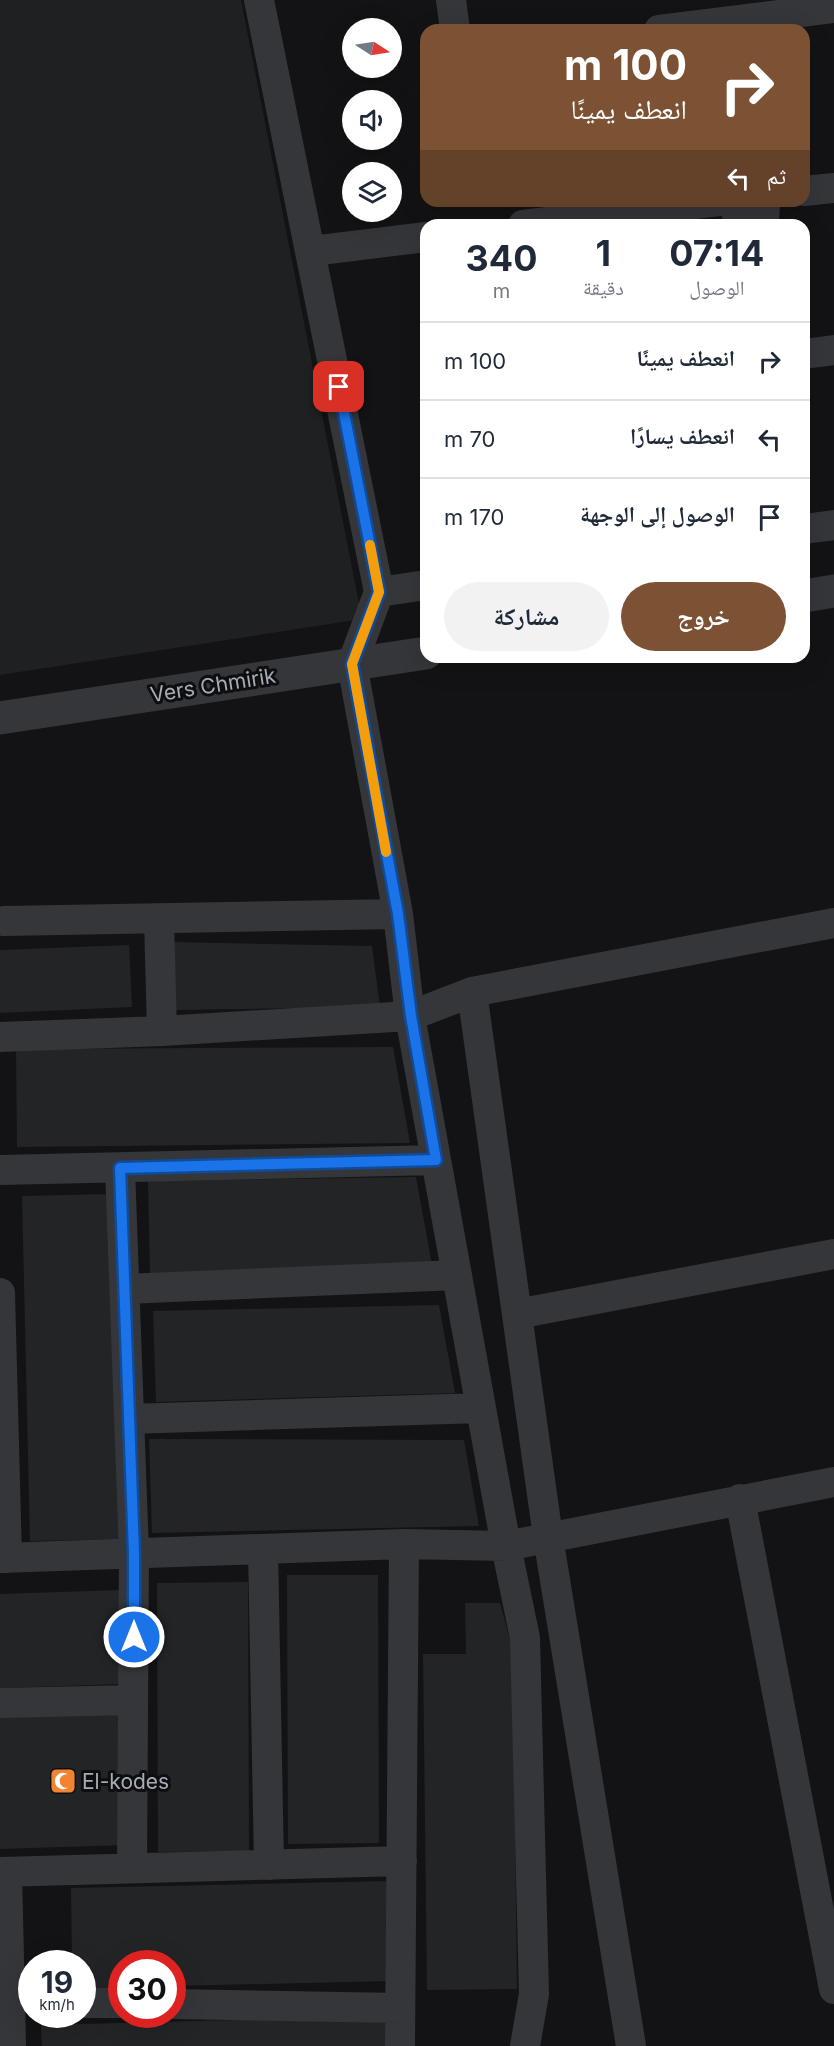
<!DOCTYPE html>
<html lang="ar">
<meta charset="utf-8">
<style>
:root{--surface:#fff;--page:#f2f2f3;--text:#1f2937;--muted:#747a83;--line:#e0e1e3;--accent:#7d5234}
body{margin:0;font-family:Inter,"Noto Naskh Arabic",sans-serif;background:var(--page);color:var(--text);direction:rtl;height:100vh;display:flex;flex-direction:column;font-size:22px;white-space:nowrap}
*{box-sizing:border-box;margin:0}
p{font-size:20px;color:var(--muted)}
.icon{flex:none;width:33px;height:33px;fill:none;stroke:currentColor;stroke-width:2;stroke-linecap:round;stroke-linejoin:round}
.map{position:relative;flex:1;overflow:hidden;direction:ltr}
.drawer{position:absolute;left:420px;top:219px;width:390px;height:444px;display:flex;flex-direction:column;background:var(--surface);border-radius:18px;box-shadow:0 6px 24px #0002;direction:rtl}
.drawer>*{flex:none}
.guide{position:absolute;left:420px;top:24px;width:390px;height:183px;border-radius:18px;box-shadow:0 6px 24px #0002;direction:rtl;background:#7d5234;color:#fff;overflow:hidden}
.needle{width:39px;rotate:102deg}
.controls{position:absolute;left:342px;top:18px;display:grid;gap:12px}
.controls a{display:grid;place-items:center;width:60px;height:60px;border-radius:50%;background:var(--surface);box-shadow:0 6px 24px #0002;font-size:30px}
.speed{position:absolute;left:18px;top:1950px;display:flex;gap:12px;font-size:30px;font-weight:700;text-align:center}
.speed>*{display:grid;place-content:center;width:78px;height:78px;border-radius:50%;background:var(--surface);box-shadow:0 6px 24px #0002;line-height:1}
.speed small{font-size:15px;font-weight:400}
.speed .limit{border:9px solid #d22;background:#fff;color:#111}
.pin{position:absolute;display:grid;place-items:center;width:51px;height:51px;color:#fff;margin:-26px;border-radius:12px;box-shadow:0 3px 9px #0006}
.me{position:absolute;width:66px;margin:-33px;rotate:0deg;stroke-linejoin:round;filter:drop-shadow(0 0 4px #0008)}
.turn{display:flex;align-items:center;gap:21px;height:126px;padding:0 24px;font-size:27px}
.turn .icon{width:78px;height:78px;stroke-width:2.5}
.turn b{display:block;font-size:42px;line-height:51px}
.then{display:flex;align-items:center;height:57px;padding:0 24px;background:#0003;gap:12px;font-size:22px}
.eta{display:flex;justify-content:space-evenly;align-items:center;height:102px;text-align:center}
.eta b{font-size:36px;font-weight:700;line-height:42px}
.button{display:flex;gap:12px;margin-top:auto;padding:12px 24px}
.button a{flex:1;height:69px;border-radius:36px;background:var(--accent);color:#fff;font-size:24px;font-weight:700;line-height:69px;text-align:center}
.button a+a{background:var(--page);color:var(--text)}
ul{padding:0;list-style:none}
li{display:flex;align-items:center;gap:18px;height:78px;padding:0 24px;border-top:2px solid var(--line)}
li div{flex:1}
li b{display:block;font-size:22px}
li em{font-style:normal}
.map>svg:first-child{display:block}
.built{fill:#1f2022}
.building{fill:#232426}
.lines{fill:none;stroke-linecap:round;stroke-linejoin:round}
.minor{stroke:#34363a;stroke-width:30}
.tertiary{stroke:#34363a;stroke-width:33}
.route-casing{stroke:#114b97;stroke-width:15}
.route{stroke:#1a73e8;stroke-width:10}
.slow{stroke:#f59e0b;stroke-width:10}
.labels{text-anchor:middle;dominant-baseline:central;stroke-width:6;stroke-linejoin:round;paint-order:stroke}
.street-label{font-size:21px;fill:#a5adb5;stroke:#0e0e10}
.poi-label{font-size:21px;fill:#a5adb5;stroke:#0e0e10;text-anchor:start}
</style>
<div class="map">
<svg width="834" height="2046" viewBox="0 0 834 2046">
<rect width="100%" height="100%" fill="#131315"/>
<path class="built" d="M 0,0 L 241,0 L 362,619 L 0,675 Z"/>
<path class="building" d="M 172,942 L 372,946 L 380,1007 L 173,1010 Z
M 129,945 L 132,1007 L 0,1013 L 0,950 Z
M 393,1047 L 410,1143 L 17,1147 L 16,1049 Z
M 416,1177 L 432,1265 L 150,1275 L 148,1181 Z
M 112,1194 L 120,1539 L 30,1541 L 22,1196 Z
M 439,1305 L 455,1393 L 156,1402 L 153,1311 Z
M 149,1439 L 464,1440 L 479,1526 L 152,1533 Z
M 287,1575 L 378,1575 L 379,1843 L 288,1844 Z
M 248,1582 L 249,1851 L 158,1852 L 157,1583 Z
M 121,1590 L 124,1684 L 0,1688 L 0,1594 Z
M 465,1603 L 500,1603 L 513,1650 L 517,1989 L 427,1990 L 423,1654 L 466,1654 Z
M 125,1712 L 126,1845 L 0,1849 L 0,1717 Z
M 389,1881 L 391,1981 L 172,1986 L 172,1964 L 122,1964 L 122,1988 L 82,1989 L 82,1964 L 72,1964 L 71,1888 Z
M 390,2016 L 391,2046 L 42,2046 L 41,2025 Z"/>
<g class="lines">
<path class="minor" d="M 259,0 L 379,592
M 451,0 L 455,30
M 659,30 L 834,8
M 804,191 L 834,188
M 735,201 L 738,225
M 523,225 L 719,201
M 764,225 L 765,201
M 312,251 L 426,237
M 804,354 L 834,350
M 804,529 L 834,525
M 426,585 L 379,592 L 352,664 L 398,914 L 410,1016 L 506,1546 L 525,1638 L 534,1994 L 525,2046
M 159,919 L 162,1031
M 4,921 L 398,914
M 472,992 L 548,1537 L 631,2046
M 0,1037 L 162,1031 L 410,1016 L 472,992 L 834,923
M 120,1168 L 134,1553 L 132,1868
M 0,1170 L 436,1160
M 125,1289 L 457,1275
M 0,1293 L 7,1558
M 517,1314 L 834,1254
M 129,1419 L 481,1408
M 740,1499 L 834,1989
M 263,1549 L 269,1865
M 0,1558 L 404,1544 L 506,1546 L 834,1482
M 0,1703 L 133,1700
M 0,1872 L 402,1861
M 7,1872 L 11,2046
M 82,2003 L 122,2003
M 172,2004 L 400,2008
M 400,2046 L 404,1544"/>
<path class="tertiary" d="M 804,596 L 834,591
M 0,718 L 426,653"/>
</g>
<g class="lines">
<defs>
<path id="route" d="M 134,1637 L 134,1553 L 120,1168 L 436,1160 L 411,1016 L 398,914 L 352,664 L 379,592 L 339,387"/>
</defs>
<use href="#route" class="route-casing"/>
<use href="#route" class="route"/>
<path class="slow" d="M 370,545 L 379,592 L 352,664 L 386,852"/>
</g>
<defs>
<symbol id="mosque-square" viewBox="-11 -11 22 22"><rect x="-9" y="-9" width="18" height="18" rx="4" fill="#f08430" stroke="#0e0e10"/><path d="M3.5-4.9A6 6 0 1 0 3.5 4.9A5 5 0 1 1 3.5-4.9Z" fill="#fff"/></symbol>
</defs>
<g fill-rule="evenodd">
<use href="#mosque-square" x="48" y="1766" width="30" height="30"/>
</g>
<g class="labels">
<g class="street-label">
<text transform="translate(213 685) rotate(-9)">Vers Chmirik</text>
</g>
<g class="poi-label">
<text x="82" y="1781">El-kodes</text>
</g>
</g>
</svg>
<div class="controls">
<a><svg class="needle" viewBox="-14 -14 28 28"><path d="M0-13l5 13h-10z" fill="#e53935"/><path d="M0 13l5-13h-10z" fill="#747a83"/></svg></a>
<a><svg class="icon" aria-label="sound" viewBox="0 0 24 24"><path d="M4 9h4l5-4v14l-5-4H4zM17 9q2 3 0 6"/></svg></a>
<a><svg class="icon" aria-label="layers" viewBox="0 0 24 24"><path d="M12 4l9 5-9 5-9-5zM3 14l9 5 9-5"/></svg></a>
</div>
<div class="speed"><div>19<small>km/h</small></div><div class="limit">30</div></div>
<div class="pin" style="left:339px;top:387px;background:#d93025"><svg class="icon" aria-label="arrive" viewBox="0 0 24 24"><path d="M6 21V4h12l-3 4 3 4H6"/></svg></div>
<svg class="me" style="left:134px;top:1637px" viewBox="-20 -20 40 40"><circle r="17" fill="#1a73e8" stroke="#fff" stroke-width="3"/><path d="M0-11L8 9 0 5-8 9z" fill="#fff"/></svg>
<div class="guide">
<div class="turn"><svg class="icon" aria-label="right" viewBox="0 0 24 24"><path d="M7 20v-9h11M14 6l5 5-5 5"/></svg><div><b>100 m</b>انعطف يمينًا</div></div>
<div class="then">ثم<svg class="icon" aria-label="left" viewBox="0 0 24 24"><path d="M17 20v-9H6M10 6l-5 5 5 5"/></svg></div>
</div>
<section class="drawer">
<div class="eta">
<div><b>07:14</b><p>الوصول</p></div>
<div><b>1</b><p>دقيقة</p></div>
<div><b>340</b><p>m</p></div>
</div>
<ul>
<li><svg class="icon" aria-label="right" viewBox="0 0 24 24"><path d="M7 20v-9h11M14 6l5 5-5 5"/></svg><div><b>انعطف يمينًا</b></div><em>100 m</em></li>
<li><svg class="icon" aria-label="left" viewBox="0 0 24 24"><path d="M17 20v-9H6M10 6l-5 5 5 5"/></svg><div><b>انعطف يسارًا</b></div><em>70 m</em></li>
<li><svg class="icon" aria-label="arrive" viewBox="0 0 24 24"><path d="M6 21V4h12l-3 4 3 4H6"/></svg><div><b>الوصول إلى الوجهة</b></div><em>170 m</em></li>
</ul>
<div class="button"><a>خروج</a><a>مشاركة</a></div>
</section>
</div>
